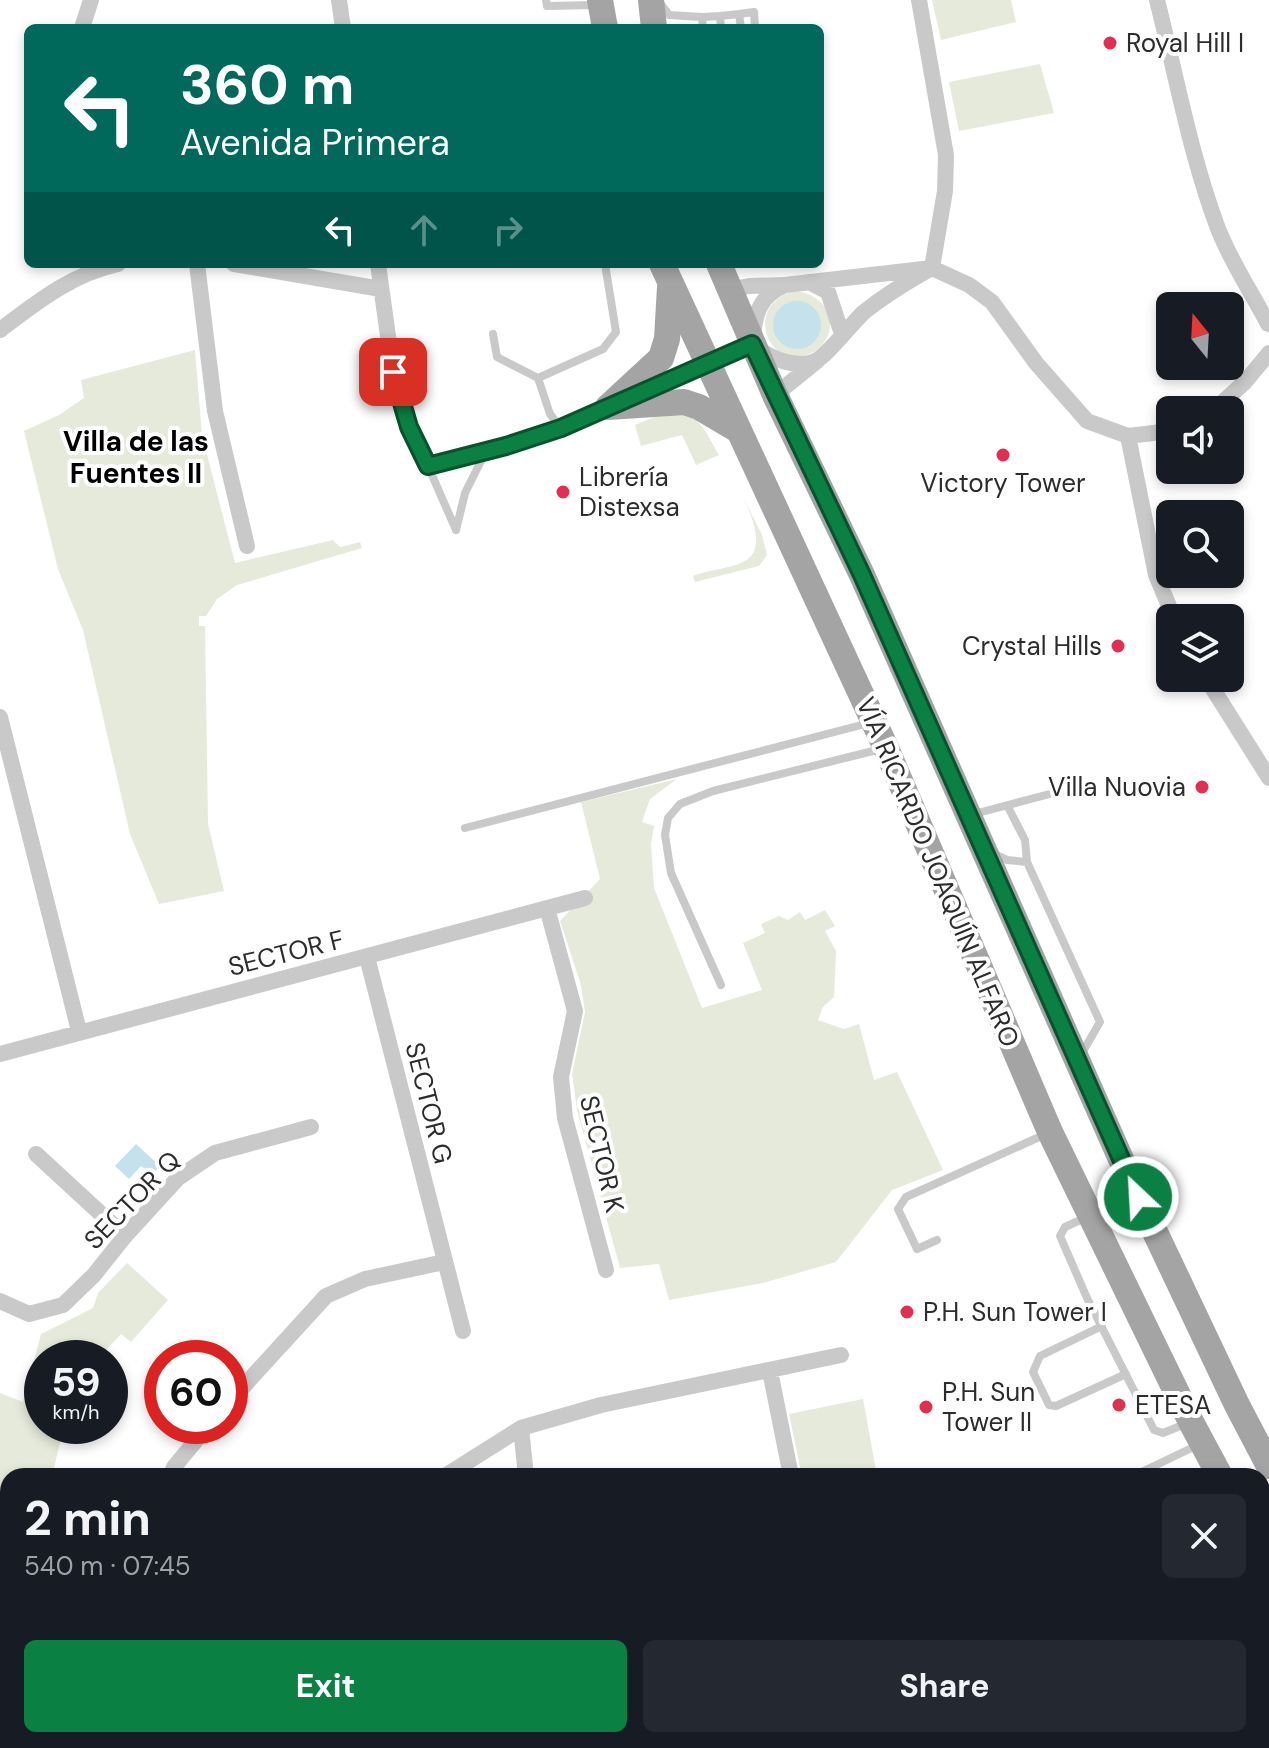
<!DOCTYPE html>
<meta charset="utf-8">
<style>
:root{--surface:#171b24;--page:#242831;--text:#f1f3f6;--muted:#9ea1a6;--accent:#0b8043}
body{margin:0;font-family:"DM Sans",sans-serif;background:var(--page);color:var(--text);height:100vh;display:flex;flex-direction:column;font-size:30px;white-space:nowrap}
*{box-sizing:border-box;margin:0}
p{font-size:26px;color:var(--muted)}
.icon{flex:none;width:44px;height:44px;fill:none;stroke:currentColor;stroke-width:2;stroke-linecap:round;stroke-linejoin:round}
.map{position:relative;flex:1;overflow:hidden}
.details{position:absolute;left:0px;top:1468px;width:1270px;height:280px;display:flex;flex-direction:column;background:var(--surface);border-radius:24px 24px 0 0;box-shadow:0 4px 12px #0003}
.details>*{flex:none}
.banner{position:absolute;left:24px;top:24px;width:800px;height:244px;border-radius:12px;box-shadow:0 4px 12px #0003;background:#00695c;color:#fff;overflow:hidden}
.needle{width:52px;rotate:342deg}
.buttons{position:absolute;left:1156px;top:292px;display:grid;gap:16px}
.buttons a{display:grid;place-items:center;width:88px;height:88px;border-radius:12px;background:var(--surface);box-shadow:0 4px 12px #0003;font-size:40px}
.speed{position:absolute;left:24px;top:1340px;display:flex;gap:16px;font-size:40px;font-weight:700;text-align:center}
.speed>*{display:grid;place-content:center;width:104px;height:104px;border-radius:50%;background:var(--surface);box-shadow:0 4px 12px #0003;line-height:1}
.speed small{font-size:20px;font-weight:400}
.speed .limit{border:12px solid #d22;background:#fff;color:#111}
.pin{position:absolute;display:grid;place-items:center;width:68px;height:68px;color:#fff;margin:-34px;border-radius:16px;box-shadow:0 4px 12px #0006}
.me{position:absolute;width:88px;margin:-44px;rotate:335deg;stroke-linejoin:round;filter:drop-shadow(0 0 6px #0008)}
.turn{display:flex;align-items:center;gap:28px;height:168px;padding:0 24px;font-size:36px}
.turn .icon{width:104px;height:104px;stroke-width:2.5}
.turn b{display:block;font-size:56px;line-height:68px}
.lanes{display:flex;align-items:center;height:76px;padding:0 24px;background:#0003;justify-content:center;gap:40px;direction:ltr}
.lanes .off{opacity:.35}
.round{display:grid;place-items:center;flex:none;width:84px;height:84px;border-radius:12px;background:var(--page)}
.overview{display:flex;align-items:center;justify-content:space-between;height:136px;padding:0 24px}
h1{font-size:48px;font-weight:700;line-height:60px}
.cta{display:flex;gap:16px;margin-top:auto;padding:16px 24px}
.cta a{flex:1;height:92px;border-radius:12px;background:var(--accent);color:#fff;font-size:32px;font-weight:700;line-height:92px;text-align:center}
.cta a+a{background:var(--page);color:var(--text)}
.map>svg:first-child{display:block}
.green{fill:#e5eada}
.water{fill:#c5e1eb}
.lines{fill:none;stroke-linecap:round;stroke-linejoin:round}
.service{stroke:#c9c9c9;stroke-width:8}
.minor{stroke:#c9c9c9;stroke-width:16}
.tertiary{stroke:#c9c9c9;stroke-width:20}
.primary{stroke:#a4a4a4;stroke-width:26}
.route-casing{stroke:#07532c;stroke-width:20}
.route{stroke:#0b8043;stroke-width:14}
.poi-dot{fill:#e42e51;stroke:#fff;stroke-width:3}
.labels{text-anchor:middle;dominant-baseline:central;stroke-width:8;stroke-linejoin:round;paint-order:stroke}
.poi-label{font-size:26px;fill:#2c2c2c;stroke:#fff;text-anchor:start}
.street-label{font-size:26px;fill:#2c2c2c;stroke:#fff}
.neighbourhood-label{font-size:28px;font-weight:bold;fill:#000;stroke:#fff}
</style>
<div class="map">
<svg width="1269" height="1748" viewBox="0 0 1269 1748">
<rect width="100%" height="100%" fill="#fff"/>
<path class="green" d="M 932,0 L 1011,0 L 1016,22 L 941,40 Z
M 1040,64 L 1054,113 L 959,131 L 949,82 Z
M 795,291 C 816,293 835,309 829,332 C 826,342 818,351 809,354 C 766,370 743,304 795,291 Z
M 195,350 L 202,435 L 235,563 L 333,540 L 340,547 L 360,542 L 362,548 L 237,585 L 217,599 L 206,616 L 199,616 L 199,626 L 205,626 L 208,824 L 224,891 L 159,904 L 130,834 L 83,630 L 58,569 L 24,431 L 59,415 L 84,398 L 81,380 Z
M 667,412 C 699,411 704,429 719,455 L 696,465 L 682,435 L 641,446 L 635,425 Z
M 730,471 L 762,535 L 767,555 L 759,566 L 695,582 L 693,576 C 709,569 734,569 748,559 C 771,541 739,491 730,471 Z
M 677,779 L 650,799 L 642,822 L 654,826 L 651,844 L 654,888 L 702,1008 L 762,990 L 743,943 L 765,933 L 761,924 L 779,916 L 788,920 L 800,912 L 805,920 L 825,910 L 835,926 L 825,931 L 836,951 L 834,997 L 823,1007 L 818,1020 L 844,1029 L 859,1024 L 874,1080 L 897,1072 L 943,1170 L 892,1190 L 836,1262 L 763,1283 L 669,1300 L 659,1264 L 620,1268 L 577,1110 L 572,1074 L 585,1012 L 581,985 L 560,921 L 600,879 L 581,802 Z
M 127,1263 L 168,1300 L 131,1342 L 121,1334 L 99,1358 L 42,1358 L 42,1426 L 64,1426 L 52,1476 L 8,1476 L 8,1696 L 0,1699 L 0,1393 L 23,1402 L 41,1334 L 93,1308 L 98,1293 Z
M 863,1399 L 877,1476 L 802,1476 L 789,1414 Z"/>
<path class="water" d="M773 325a24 24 0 1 1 48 0a24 24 0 1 1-48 0Z
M 136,1144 L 160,1166 L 153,1174 L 141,1166 L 129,1179 L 115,1166 Z"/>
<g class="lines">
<path class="service" d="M 546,0 L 547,6 L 596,5
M 660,3 L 669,15 L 702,17 L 703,28
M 739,14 L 754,12 L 755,28
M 720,16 L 739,14 L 741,28
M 702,17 L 720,16 L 721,28
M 493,334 L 497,357 L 538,378
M 560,427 L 550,414 L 538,378 L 603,349 L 616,332 L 605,264
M 428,466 L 456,530
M 456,530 L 465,493 L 485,453
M 1008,807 L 1025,840 L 1027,862
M 974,814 L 1061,791
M 465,828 L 869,723
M 994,854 L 1007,860 L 1027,862 L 1100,1022 L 1082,1053
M 721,985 L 671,873 L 665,835 L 668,818 L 680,804 L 713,791 L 881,749
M 1087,1217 L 1065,1227 L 1060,1236 L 1087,1298 L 1154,1430 L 1163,1433 L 1188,1423
M 937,1240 L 917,1249 L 898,1209 L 906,1197 L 1046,1134
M 1102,1326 L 1040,1356 L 1033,1372 L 1049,1405 L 1056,1406 L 1126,1374
M 1133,1476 L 1198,1445
M 1193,1740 L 1198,1748
M 811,1748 L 822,1740"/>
<path class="minor" d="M 339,0 L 343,28
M 919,0 L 946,155 L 945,191 L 932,268
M 1157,0 C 1176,75 1190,153 1217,226 C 1230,261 1251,291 1268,324
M 82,28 L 91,0
M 197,264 L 215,411 L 247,546
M 234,264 L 381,289
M 378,264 L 393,372 L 409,427 L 428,466 L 485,452 L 561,428 L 752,344
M 932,268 L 969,285 L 992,302 L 1036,363 L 1087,421 L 1128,436 L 1170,431
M 809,282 L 828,292 L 842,334
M 729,290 L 749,286 L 784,285
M 0,330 C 37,302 72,274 118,264
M 753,337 C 755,312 761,295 785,285 L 932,268
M 756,347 C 772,359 796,369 815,361 C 827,356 852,323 864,312 C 884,296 905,283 928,270
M 775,395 L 817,361
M 1214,410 L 1245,382 L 1269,353
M 1128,436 L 1156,575 L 1174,618
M 1206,678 L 1269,778
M 0,717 L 79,1031
M 547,908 L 575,1011 L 561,1077 L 565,1118 L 606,1270
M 367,957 L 463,1331
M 0,1054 L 585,898
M 36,1154 L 125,1236
M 0,1301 L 29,1314 L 63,1305 L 94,1275 L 125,1236 L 178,1178 L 215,1153 L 311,1127
M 770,1371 L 791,1476
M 230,1401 L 326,1296 L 365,1279 L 444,1262
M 521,1428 L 526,1476
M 171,1476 L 174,1467 L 208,1426
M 445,1476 L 521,1428 L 601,1405 L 841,1355
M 0,1715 L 8,1712
M 558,1740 L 560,1748"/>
<path class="tertiary" d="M 1262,1609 L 1269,1605
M 1029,1748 L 1040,1740
M 1070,1748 L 1080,1740"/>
<path class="primary" d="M 600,0 L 605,28
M 651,0 L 654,28
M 662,264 L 886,748 L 1050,1132 L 1191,1422 L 1220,1476
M 719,264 L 775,395 L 862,575 L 1128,1175 L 1237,1405 L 1269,1466
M 608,407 L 661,358 L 667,339 L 670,287
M 608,407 L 684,402 L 699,407 L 738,430
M 1262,1551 L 1269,1565"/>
</g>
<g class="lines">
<defs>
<path id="route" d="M 393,372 L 409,427 L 428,466 L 506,446 L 561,428 L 752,344 L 862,575 L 1138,1197"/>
</defs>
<use href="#route" class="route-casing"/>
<use href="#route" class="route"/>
</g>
<g class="poi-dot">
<circle cx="1110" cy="43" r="8"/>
<circle cx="1003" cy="455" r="8"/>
<circle cx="563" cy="492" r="8"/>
<circle cx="1118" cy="646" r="8"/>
<circle cx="1202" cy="787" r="8"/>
<circle cx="907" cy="1312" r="8"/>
<circle cx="1119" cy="1405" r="8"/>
<circle cx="926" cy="1407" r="8"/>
</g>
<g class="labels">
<g class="poi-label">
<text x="1126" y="43">Royal Hill I</text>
<text x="579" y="477">Librería<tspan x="579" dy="30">Distexsa</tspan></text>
<text x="1003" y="483" text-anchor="middle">Victory Tower</text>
<text x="1102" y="646" text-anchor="end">Crystal Hills</text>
<text x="1186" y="787" text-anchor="end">Villa Nuovia</text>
<text x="923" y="1312">P.H. Sun Tower I</text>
<text x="942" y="1392">P.H. Sun<tspan x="942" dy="30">Tower II</tspan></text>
<text x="1135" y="1405">ETESA</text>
</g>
<g class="street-label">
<text transform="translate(938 872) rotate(67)">VÍA RICARDO JOAQUÍN ALFARO</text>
<text transform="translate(286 953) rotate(-14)">SECTOR F</text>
<text transform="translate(429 1103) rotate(76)">SECTOR G</text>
<text transform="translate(602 1154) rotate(77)">SECTOR K</text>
<text transform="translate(132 1200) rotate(-46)">SECTOR Q</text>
</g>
<g class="neighbourhood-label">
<text x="136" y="441">Villa de las<tspan x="136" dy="32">Fuentes II</tspan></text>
</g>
</g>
</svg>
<div class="buttons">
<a><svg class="needle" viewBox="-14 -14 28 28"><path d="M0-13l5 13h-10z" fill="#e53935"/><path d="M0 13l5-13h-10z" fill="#9ea1a6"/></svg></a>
<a><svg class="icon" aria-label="sound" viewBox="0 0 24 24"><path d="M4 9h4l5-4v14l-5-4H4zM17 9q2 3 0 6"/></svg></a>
<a><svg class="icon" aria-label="search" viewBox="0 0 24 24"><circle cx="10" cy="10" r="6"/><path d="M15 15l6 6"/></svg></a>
<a><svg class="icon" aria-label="layers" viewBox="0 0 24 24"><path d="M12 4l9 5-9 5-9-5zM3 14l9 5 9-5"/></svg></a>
</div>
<div class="speed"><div>59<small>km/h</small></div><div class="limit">60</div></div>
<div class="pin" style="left:393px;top:372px;background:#d93025"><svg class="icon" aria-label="arrive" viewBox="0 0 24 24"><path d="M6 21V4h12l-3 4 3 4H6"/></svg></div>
<svg class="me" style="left:1138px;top:1197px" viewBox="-20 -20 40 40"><circle r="17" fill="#0b8043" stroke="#fff" stroke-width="3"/><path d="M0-11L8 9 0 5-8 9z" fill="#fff"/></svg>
<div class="banner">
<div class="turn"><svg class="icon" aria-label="left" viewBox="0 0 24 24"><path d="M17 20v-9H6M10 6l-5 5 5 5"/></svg><div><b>360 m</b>Avenida Primera</div></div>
<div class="lanes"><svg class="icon" aria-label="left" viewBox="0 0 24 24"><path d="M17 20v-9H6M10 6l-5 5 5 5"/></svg><svg class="icon off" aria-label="ahead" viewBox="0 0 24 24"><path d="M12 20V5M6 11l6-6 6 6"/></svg><svg class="icon off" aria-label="right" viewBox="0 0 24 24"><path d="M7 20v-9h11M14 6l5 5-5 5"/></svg></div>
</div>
<section class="details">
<div class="overview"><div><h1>2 min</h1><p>540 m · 07:45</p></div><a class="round"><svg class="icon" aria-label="close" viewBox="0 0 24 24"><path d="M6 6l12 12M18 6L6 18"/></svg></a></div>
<div class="cta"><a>Exit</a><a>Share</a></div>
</section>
</div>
